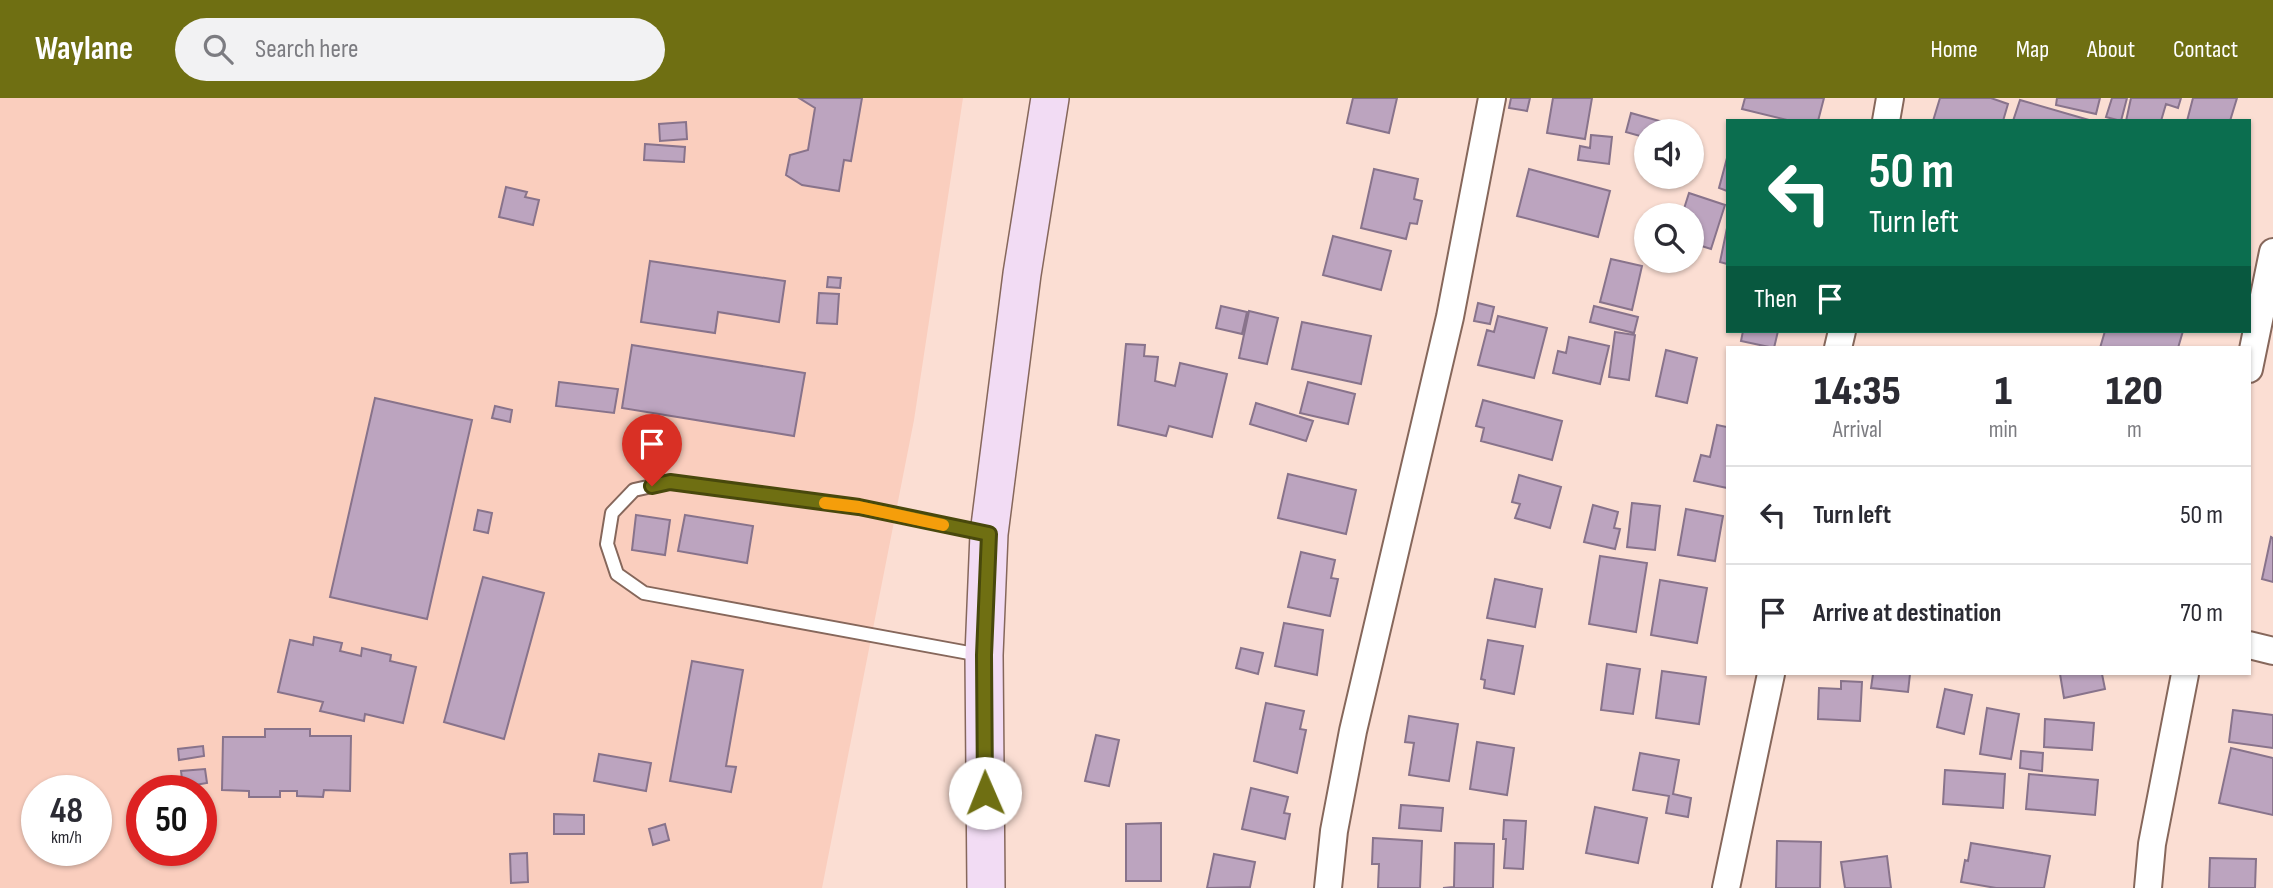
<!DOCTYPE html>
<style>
:root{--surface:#fff;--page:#f2f2f3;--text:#2b2b33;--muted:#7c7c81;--line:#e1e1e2;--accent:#6f6f12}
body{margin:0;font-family:"Sofia Sans Condensed",sans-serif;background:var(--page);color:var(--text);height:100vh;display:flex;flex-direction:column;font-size:26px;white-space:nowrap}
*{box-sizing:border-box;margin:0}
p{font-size:23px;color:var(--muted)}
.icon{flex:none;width:38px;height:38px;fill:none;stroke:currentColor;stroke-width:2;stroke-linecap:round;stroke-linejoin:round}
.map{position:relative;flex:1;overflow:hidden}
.details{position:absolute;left:1726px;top:248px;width:525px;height:329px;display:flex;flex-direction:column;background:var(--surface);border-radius:0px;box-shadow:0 2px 5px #0004}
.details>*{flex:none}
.banner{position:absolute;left:1726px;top:21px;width:525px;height:214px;border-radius:0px;box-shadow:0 2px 5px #0004;background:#0b6e4f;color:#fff;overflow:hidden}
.fabs{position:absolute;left:1634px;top:21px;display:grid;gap:14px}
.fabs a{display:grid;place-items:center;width:70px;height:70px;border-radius:50%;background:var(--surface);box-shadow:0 2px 5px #0004;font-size:35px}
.speed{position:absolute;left:21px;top:677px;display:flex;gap:14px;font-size:35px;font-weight:700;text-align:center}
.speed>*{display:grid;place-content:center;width:91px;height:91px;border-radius:50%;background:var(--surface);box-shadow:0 2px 5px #0004;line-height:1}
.speed small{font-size:18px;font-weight:400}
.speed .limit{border:10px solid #d22;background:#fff;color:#111}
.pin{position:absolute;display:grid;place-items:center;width:60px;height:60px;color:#fff;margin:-72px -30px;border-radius:50% 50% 50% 0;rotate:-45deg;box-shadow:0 0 7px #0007}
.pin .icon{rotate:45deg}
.me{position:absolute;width:77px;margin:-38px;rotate:359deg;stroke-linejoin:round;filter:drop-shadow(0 0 5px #0008)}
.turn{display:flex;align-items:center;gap:24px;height:147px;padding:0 28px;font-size:32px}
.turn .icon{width:91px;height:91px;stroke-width:2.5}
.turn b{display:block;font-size:49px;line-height:60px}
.then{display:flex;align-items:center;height:66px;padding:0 28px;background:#0003;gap:14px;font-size:26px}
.eta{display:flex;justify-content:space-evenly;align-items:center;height:119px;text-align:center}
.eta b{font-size:42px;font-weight:800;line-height:49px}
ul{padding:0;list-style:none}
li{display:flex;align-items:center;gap:21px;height:98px;padding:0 28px;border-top:2px solid var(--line)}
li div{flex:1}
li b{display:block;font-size:26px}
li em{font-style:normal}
header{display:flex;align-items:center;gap:42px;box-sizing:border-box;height:98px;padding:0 35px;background:var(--accent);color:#fff}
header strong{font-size:33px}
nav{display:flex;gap:38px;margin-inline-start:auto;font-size:24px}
.search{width:490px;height:63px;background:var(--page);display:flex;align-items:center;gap:18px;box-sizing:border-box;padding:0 24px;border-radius:38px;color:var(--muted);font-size:26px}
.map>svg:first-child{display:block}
.built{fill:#facebe;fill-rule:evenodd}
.building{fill:#bca4bf;stroke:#88738b;stroke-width:2}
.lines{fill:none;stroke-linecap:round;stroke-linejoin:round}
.lane-casing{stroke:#86675b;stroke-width:16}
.street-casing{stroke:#86675b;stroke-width:30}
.secondary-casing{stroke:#86675b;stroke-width:40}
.lane{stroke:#fff;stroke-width:12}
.street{stroke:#fff;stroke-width:26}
.secondary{stroke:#f2dcf4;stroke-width:37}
.route-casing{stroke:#48480c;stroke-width:18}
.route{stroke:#6f6f12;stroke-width:12}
.slow{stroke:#f59e0b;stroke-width:12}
</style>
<header>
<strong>Waylane</strong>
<div class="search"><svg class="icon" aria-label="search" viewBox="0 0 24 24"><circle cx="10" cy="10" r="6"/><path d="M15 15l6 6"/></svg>Search here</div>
<nav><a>Home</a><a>Map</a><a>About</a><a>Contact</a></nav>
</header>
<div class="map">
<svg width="2273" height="790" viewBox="0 0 2273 790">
<rect width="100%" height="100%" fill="#fbded3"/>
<path class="built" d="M 0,0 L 963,0 L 914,322 L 822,790 L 0,790 ZM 37,693 L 96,693 L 96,752 L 37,752 ZM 142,693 L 201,693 L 201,752 L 142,752 Z"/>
<path class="building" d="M 799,0 L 862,0 L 851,63 L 844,62 L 839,93 L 802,87 L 786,77 L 790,57 L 808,52 L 815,10 Z
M 1353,0 L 1397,0 L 1389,35 L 1347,25 Z
M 1511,0 L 1530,0 L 1527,13 L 1509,10 Z
M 1553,0 L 1592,0 L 1585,41 L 1547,35 Z
M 1745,0 L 1824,0 L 1818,23 L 1791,23 L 1742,11 Z
M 1940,0 L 1991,0 L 2008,6 L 2003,23 L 1933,23 Z
M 2057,0 L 2100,0 L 2096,16 L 2056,7 Z
M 2112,0 L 2127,0 L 2121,23 L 2106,19 Z
M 2131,0 L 2181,0 L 2178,10 L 2166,6 L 2161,23 L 2126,23 Z
M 2193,0 L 2237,0 L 2230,23 L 2187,23 Z
M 2020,2 L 2089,22 L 2013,23 Z
M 1631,15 L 1670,26 L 1668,33 L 1647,33 L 1647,40 L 1626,34 Z
M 686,24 L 687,41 L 660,43 L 659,26 Z
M 1591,37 L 1612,39 L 1609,66 L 1578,62 L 1580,48 L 1590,50 Z
M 645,46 L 685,49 L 684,64 L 644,62 Z
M 1727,60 L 1727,93 L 1719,90 Z
M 1374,71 L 1418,81 L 1414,101 L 1422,103 L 1417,126 L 1410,125 L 1406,141 L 1361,130 Z
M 1529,71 L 1610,93 L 1598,139 L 1517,118 Z
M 506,89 L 527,94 L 525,99 L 539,102 L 533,127 L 499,119 Z
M 1689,95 L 1725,107 L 1711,151 L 1692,145 L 1692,117 L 1682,117 Z
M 1727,130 L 1727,166 L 1720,164 Z
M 1333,138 L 1391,153 L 1381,192 L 1323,177 Z
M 1611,161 L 1642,168 L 1632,212 L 1600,204 Z
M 650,163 L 785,183 L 779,224 L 718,214 L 715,235 L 641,224 Z
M 828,179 L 841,180 L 840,190 L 827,189 Z
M 819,195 L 839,196 L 837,226 L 817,225 Z
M 1478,205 L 1494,209 L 1490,226 L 1474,223 Z
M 1221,208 L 1247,214 L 1242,236 L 1216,230 Z
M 1594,208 L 1638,219 L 1634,235 L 1590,224 Z
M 1249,213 L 1278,220 L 1267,266 L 1239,260 Z
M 1498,218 L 1547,230 L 1534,280 L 1478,267 L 1487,232 L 1494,234 Z
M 1302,224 L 1371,238 L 1361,286 L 1292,271 Z
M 1743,233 L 1778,233 L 1774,250 L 1741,243 Z
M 2105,233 L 2183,233 L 2178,250 L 2100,250 Z
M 1615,234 L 1635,237 L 1629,282 L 1609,279 Z
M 1569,239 L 1609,248 L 1600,286 L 1553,275 L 1558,253 L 1566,255 Z
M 1126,246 L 1145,247 L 1144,258 L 1158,259 L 1155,283 L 1175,288 L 1180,265 L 1227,276 L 1212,339 L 1169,328 L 1166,338 L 1118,327 Z
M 632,247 L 805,275 L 794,338 L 622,310 Z
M 1666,252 L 1697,260 L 1687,305 L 1656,298 Z
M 559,284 L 618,291 L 614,315 L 556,308 Z
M 1308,284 L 1355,296 L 1348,326 L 1300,315 Z
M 375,300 L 472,322 L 427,521 L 330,499 Z
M 1483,302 L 1562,323 L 1552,362 L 1481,343 L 1484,330 L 1476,328 Z
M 1256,305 L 1313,323 L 1306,343 L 1250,326 Z
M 495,308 L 512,312 L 510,324 L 492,320 Z
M 1717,327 L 1727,329 L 1727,390 L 1694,383 L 1701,357 L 1710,359 Z
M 1288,376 L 1356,392 L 1346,436 L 1278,420 Z
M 1519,377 L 1561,389 L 1550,430 L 1515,420 L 1520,406 L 1512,404 Z
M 1632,405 L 1660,408 L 1655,452 L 1627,449 Z
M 1593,407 L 1618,414 L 1614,430 L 1620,431 L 1615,451 L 1584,444 Z
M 1686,411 L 1723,418 L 1715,463 L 1678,457 Z
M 478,412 L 492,415 L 488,435 L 474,432 Z
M 636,417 L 670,422 L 665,457 L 632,452 Z
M 685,417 L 753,428 L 747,465 L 678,453 Z
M 2271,439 L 2273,440 L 2273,484 L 2262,481 Z
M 1301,454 L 1335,462 L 1331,480 L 1338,481 L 1330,518 L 1288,509 Z
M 1600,458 L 1647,465 L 1636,534 L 1589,526 Z
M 483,479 L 544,495 L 504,641 L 444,624 Z
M 1495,481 L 1542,491 L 1535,529 L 1487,520 Z
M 1660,482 L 1707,490 L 1697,545 L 1651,537 Z
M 1284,525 L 1323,532 L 1317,577 L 1275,568 Z
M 314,539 L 342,545 L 340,553 L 361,558 L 362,550 L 391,557 L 390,563 L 416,569 L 403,625 L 365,616 L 364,623 L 320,613 L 323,604 L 278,594 L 290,542 L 313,547 Z
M 1488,542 L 1523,548 L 1514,596 L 1484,590 L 1485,582 L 1481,581 Z
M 1241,550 L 1263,555 L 1258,576 L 1236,570 Z
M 692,563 L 743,572 L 726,668 L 736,669 L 731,694 L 670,683 Z
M 1607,566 L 1640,571 L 1633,616 L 1601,612 Z
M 1662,573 L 1706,579 L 1699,626 L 1656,620 Z
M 1873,576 L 1910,576 L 1908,594 L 1871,590 Z
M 2060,576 L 2102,576 L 2105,591 L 2064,600 Z
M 1841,583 L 1862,584 L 1860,623 L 1818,621 L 1819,590 L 1841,591 Z
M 1945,591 L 1972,597 L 1964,636 L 1937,629 Z
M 1266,605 L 1304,613 L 1300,631 L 1306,632 L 1297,675 L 1254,663 Z
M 1987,610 L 2019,616 L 2011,661 L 1980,656 Z
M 2233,612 L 2273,617 L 2273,650 L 2229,644 Z
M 1409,618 L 1458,626 L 1449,683 L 1409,677 L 1414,645 L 1405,644 Z
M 2045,621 L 2094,625 L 2092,652 L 2044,649 Z
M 265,631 L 310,631 L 310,638 L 351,638 L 350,693 L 324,692 L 323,699 L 297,698 L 297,693 L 280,693 L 280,699 L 249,699 L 249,693 L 222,692 L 223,639 L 265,639 Z
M 1096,637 L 1119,642 L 1109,688 L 1085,683 Z
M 1477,644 L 1514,650 L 1507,697 L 1470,691 Z
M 203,648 L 204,658 L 179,662 L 178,651 Z
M 2231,650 L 2273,660 L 2273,717 L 2219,705 Z
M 2021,653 L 2043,655 L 2042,673 L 2020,670 Z
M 1640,655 L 1679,662 L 1673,696 L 1691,700 L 1688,719 L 1666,715 L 1669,698 L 1633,692 Z
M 599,656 L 651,665 L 646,693 L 594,683 Z
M 205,671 L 207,685 L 183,689 L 181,673 Z
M 1945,672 L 2005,676 L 2003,710 L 1943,706 Z
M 2029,676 L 2098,682 L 2095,717 L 2026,711 Z
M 1251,690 L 1288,699 L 1284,715 L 1290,716 L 1285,741 L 1242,731 Z
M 1401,707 L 1443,710 L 1441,733 L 1399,730 Z
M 1595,709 L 1647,720 L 1638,765 L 1586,755 Z
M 554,716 L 584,717 L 584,736 L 554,736 Z
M 1504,722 L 1526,723 L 1523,771 L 1504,770 L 1506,741 L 1503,741 Z
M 1161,725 L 1161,783 L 1126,783 L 1126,726 Z
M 665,726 L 669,742 L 653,747 L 649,731 Z
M 1373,740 L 1422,743 L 1420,790 L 1378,790 L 1379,766 L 1372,766 Z
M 1777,743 L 1821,744 L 1820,790 L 1776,790 Z
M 1455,745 L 1494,746 L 1493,790 L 1443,790 L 1454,789 Z
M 1971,745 L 2050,758 L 2044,790 L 1996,790 L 1961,784 L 1965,762 L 1968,763 Z
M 527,755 L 528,784 L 511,785 L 510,756 Z
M 1214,756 L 1255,764 L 1250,789 L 1207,790 Z
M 1887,758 L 1891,790 L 1845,790 L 1841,764 Z
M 2210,760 L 2256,761 L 2255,790 L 2209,790 Z"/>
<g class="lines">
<defs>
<path id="lane" d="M 980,557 L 644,495 L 617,476 L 607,446 L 612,415 L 634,392 L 670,384 L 859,409 L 987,436"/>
<path id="street" d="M 1886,23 L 1890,0
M 1838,250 L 1842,233
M 2249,271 L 2273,154
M 2249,547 L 2273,553
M 1328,790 L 1334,733 L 1353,633 L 1450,219 L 1492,0
M 1726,790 L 1771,576
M 2148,790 L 2152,746 L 2185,576"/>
<path id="secondary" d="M 986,790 L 984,557 L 989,436 L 1022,176 L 1050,0"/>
</defs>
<use href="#lane" class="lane-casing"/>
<use href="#street" class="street-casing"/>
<use href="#secondary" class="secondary-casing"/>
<use href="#lane" class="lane"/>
<use href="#street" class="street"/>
<use href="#secondary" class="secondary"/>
</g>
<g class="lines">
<defs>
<path id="route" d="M 652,388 L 670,384 L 859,409 L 989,436 L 984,557 L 985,695"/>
</defs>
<use href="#route" class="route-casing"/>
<use href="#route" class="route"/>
<path class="slow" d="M 825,405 L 859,409 L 943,427"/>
</g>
</svg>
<div class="fabs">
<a><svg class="icon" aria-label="sound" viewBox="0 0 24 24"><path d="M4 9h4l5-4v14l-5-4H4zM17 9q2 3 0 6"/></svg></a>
<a><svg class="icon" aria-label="search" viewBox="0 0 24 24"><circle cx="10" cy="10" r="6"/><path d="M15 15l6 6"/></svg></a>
</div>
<div class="speed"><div>48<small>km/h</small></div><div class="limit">50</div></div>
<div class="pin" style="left:652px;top:388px;background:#d93025"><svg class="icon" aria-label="arrive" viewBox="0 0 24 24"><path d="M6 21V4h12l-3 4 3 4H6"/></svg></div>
<svg class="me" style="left:985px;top:695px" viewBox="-20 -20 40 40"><circle r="19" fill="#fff"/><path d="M0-13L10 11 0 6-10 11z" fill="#6f6f12"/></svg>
<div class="banner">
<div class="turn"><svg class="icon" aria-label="left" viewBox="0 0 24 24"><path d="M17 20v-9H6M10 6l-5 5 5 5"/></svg><div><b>50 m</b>Turn left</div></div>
<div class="then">Then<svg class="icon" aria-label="arrive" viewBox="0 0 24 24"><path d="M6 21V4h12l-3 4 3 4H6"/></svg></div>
</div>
<section class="details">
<div class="eta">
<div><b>14:35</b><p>Arrival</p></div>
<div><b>1</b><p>min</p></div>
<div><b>120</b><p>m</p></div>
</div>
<ul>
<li><svg class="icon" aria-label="left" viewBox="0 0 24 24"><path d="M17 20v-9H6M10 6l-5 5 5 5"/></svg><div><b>Turn left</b></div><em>50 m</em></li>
<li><svg class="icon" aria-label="arrive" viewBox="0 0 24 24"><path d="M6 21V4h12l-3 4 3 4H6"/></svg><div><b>Arrive at destination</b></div><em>70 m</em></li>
</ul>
</section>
</div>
